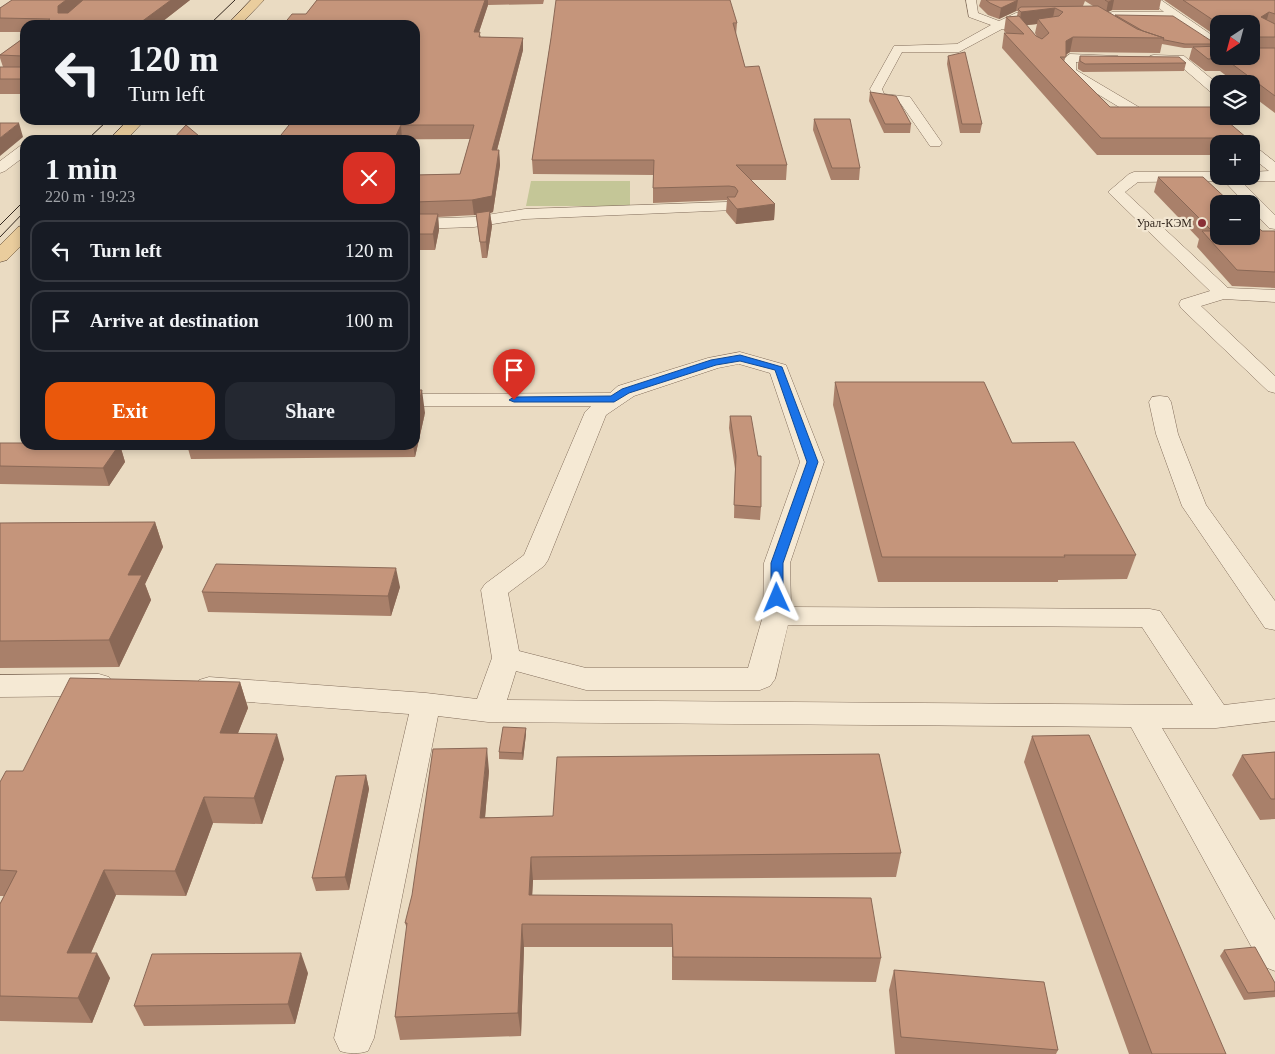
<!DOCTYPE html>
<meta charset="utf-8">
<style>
:root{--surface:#171b24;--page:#242831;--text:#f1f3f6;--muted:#9ea1a6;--line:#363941;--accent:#ea580c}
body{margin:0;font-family:"Times New Roman",serif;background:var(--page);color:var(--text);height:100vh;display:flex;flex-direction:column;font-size:19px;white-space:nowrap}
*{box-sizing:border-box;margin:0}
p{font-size:16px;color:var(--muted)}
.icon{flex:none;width:28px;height:28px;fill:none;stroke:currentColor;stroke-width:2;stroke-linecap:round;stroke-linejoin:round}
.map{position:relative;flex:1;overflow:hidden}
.sheet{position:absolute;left:20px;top:135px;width:400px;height:315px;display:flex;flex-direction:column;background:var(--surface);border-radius:15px;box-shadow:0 2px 8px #0003}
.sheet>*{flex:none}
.guide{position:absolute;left:20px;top:20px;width:400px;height:105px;border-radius:15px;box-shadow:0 2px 8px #0003;background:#171b24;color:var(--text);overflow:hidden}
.needle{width:32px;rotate:216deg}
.tools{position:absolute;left:1210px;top:15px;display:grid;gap:10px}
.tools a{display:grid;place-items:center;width:50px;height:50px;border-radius:10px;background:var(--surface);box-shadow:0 2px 8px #0003;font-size:25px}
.pin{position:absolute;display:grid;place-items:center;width:42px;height:42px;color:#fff;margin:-51px -21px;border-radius:50% 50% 50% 0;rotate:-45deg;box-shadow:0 0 5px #0007}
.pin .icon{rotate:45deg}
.me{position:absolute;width:55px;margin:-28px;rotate:359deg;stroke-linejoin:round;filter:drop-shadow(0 0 4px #0008)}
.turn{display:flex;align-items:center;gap:18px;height:105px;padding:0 25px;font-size:22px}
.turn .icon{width:65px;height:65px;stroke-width:2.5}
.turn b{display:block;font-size:35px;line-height:42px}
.round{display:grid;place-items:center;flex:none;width:52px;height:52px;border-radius:15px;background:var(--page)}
.headline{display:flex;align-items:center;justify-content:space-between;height:85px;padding:0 25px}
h1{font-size:30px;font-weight:800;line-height:38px}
.cta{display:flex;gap:10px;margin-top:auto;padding:10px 25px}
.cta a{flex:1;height:58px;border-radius:15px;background:var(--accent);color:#fff;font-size:20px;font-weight:800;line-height:58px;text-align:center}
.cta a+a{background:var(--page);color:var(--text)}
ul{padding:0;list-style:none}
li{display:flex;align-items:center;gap:15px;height:62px;margin:0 10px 8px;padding:0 15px;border:2px solid var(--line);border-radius:15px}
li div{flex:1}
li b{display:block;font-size:19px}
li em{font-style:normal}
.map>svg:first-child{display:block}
.green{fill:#c4c697}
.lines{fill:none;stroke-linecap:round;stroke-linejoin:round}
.minor-casing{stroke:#826d5b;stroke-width:1}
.major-casing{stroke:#503c2f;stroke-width:1}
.minor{fill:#f5e9d4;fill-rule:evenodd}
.major{fill:#eacd9d;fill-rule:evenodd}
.tram{stroke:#33271e;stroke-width:1}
.wall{fill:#a9806a;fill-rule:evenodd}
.shaded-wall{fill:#8a6856}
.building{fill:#c5957b;stroke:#8a6856}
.route{fill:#1a73e8;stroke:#114b97}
.poi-dot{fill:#8b3037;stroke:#f2e6d1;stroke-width:2}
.labels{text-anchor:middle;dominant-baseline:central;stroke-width:4.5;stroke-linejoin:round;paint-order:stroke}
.far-poi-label{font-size:12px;fill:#33271e;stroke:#f2e6d1;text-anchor:end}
</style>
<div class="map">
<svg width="1275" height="1054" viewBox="0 0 1275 1054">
<rect width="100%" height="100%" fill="#eadbc2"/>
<path class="green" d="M 531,181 L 630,181 L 630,206 L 526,206 Z"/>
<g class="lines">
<defs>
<path id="minor" d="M 966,0 L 976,0 L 978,13 L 999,21 L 1016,13 L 1052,12 L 1057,15 C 1048,23 1024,16 1011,24 L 1015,25 L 1017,27 L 1015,29 L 1002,29 L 959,52 L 902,52 L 882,89 L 884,94 L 910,97 L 942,143 L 940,146 L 930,146 L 901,104 L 874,101 L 870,89 L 894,46 L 957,44 L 991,25 L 969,17 Z
M 1149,0 L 1161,0 L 1219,40 L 1219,49 L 1173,18 L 1112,18 L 1107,15 L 1112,12 L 1164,12 Z
M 1070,54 L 1118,56 L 1120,59 L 1118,62 L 1114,63 L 1076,62 L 1076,70 L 1142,109 L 1161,110 L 1168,114 L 1161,118 L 1134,116 L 1066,75 L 1064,72 L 1064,58 Z
M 1154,55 L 1184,56 L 1219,85 L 1219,96 L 1214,95 L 1177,63 L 1150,62 L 1148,59 L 1150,56 Z
M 25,145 L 25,156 L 5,171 L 0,173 L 0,161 L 20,146 Z
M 1251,146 L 1256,147 L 1275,162 L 1275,181 L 1241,181 L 1275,215 L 1275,229 L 1269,228 L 1251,209 L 1251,204 L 1246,204 L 1224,181 L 1138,182 L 1125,192 L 1228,288 L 1275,290 L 1275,302 L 1224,299 L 1201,306 L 1275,376 L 1275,393 L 1268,391 L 1181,308 L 1179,304 L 1181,300 L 1210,291 L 1108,192 L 1129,174 L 1134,172 L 1219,172 L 1219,176 L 1251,176 L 1251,172 L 1269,171 L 1251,157 Z
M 728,202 L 734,204 L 736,207 L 734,210 L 525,219 L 474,227 L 415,229 L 415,219 L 474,217 L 525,209 Z
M 740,352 L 786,365 L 824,462 L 790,563 L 791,607 L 1150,609 L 1160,611 L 1224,705 L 1275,699 L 1275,721 L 1216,728 L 1162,728 L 1275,920 L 1275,971 L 1262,966 L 1131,727 L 488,722 L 438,716 L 374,1038 L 368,1051 C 359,1054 349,1054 340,1051 L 334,1038 L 409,714 L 209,699 L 199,696 L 194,688 L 199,680 L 209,677 L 426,693 L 477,699 L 492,658 L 481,590 L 485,584 L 524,555 L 585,412 L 591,406 L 415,406 L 415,394 L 610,393 L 618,386 L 708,358 ZM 739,364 L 770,373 L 800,462 L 764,563 L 763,616 L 748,668 L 586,668 L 519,651 L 508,593 L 544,566 L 548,560 L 606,415 L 634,396 L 718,368 ZM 788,625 L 1142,627 L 1193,705 L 507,700 L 516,671 L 586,690 L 760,690 L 770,686 L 775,679 Z
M 1160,396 L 1168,397 L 1171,402 L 1178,434 L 1206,505 L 1275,601 L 1275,630 L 1265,628 L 1182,506 L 1156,434 L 1149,402 L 1152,397 Z
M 99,674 L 109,677 L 114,685 L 109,693 L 99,696 L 0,697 L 0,675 Z"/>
<path id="major" d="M 251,0 L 264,0 L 240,25 L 227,25 Z
M 128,120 L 145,120 L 126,140 L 109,140 Z
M 25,225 L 25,242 L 7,260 L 0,262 L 0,245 L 18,227 Z"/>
</defs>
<use href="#minor" class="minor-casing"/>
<use href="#major" class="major-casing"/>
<use href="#minor" class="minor"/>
<use href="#major" class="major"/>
<path class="tram" d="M 209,25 L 235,0
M 87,140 L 108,120
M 0,225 L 25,200
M 0,237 L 25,211"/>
</g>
<path class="wall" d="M 12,0 L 190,0 L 158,25 L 25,25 L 25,32 L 0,32 L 0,8 Z
M 317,0 L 544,0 L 543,4 L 488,5 L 479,32 L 481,37 L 523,38 L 523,50 L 497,150 L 499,150 L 500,165 L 493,212 L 490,213 L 492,226 L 487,258 L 482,258 L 476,215 L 438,217 L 439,230 L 435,250 L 415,250 L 415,175 L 460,174 L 470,139 L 277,140 L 415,120 L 306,14 Z
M 981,0 L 1161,0 L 1159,10 L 1112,10 L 1108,12 L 1115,16 L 1115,15 L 1216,44 L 1215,46 L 1219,56 L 1251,24 L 1219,24 L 1219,38 L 1164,0 L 1275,0 L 1275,113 L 1251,95 L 1251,84 L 1237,84 L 1220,71 L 1205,71 L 1189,59 L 1192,48 L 1184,48 L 1162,44 L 1160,53 L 1070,52 L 1066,55 L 1064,62 L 1110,107 L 1247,138 L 1245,144 L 1219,144 L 1219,155 L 1097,155 L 1002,48 L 1004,33 L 1006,33 L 1004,31 L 1006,17 L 1017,16 L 1018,11 L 1016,11 L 999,19 L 988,15 L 979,6 ZM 1085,1 L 1093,6 L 1083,6 ZM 1037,24 L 1035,33 L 1037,37 L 1036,36 L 1026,25 Z
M 737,23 L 736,35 L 745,67 L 787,165 L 786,180 L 750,180 L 775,204 L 774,220 L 736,224 L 726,212 L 727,200 L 653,203 L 653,175 L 533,174 L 532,160 L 551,38 Z
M 25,37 L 25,94 L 0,94 L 0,67 L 3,67 L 0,58 L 0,55 Z
M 948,56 L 982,124 L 980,133 L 960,133 L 947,64 Z
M 1080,56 L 1186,63 L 1184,71 L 1083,72 L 1078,69 L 1078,64 Z
M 870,92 L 911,124 L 910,133 L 884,133 L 869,101 Z
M 814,119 L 860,168 L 859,180 L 831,180 L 813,130 Z
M 1158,177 L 1262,231 L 1275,231 L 1275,288 L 1232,286 L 1197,247 L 1199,239 L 1154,192 Z
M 835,382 L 1012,443 L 1136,555 L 1127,579 L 1058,580 L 1058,582 L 878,582 L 833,405 Z
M 425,413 L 415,457 L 191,459 L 187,445 L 415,445 Z
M 730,416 L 761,507 L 760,520 L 734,518 L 735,469 L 729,428 Z
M 0,443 L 25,445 L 120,445 L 125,462 L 109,486 L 0,484 Z
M 155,522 L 163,547 L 145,584 L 151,600 L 119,667 L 0,668 L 0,523 Z
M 400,587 L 391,616 L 208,612 L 202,592 Z
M 240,682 L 248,708 L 238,733 L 284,759 L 262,824 L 213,823 L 186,896 L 116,895 L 91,953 L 110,978 L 92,1023 L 0,1021 L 0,903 L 4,896 L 0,896 L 0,782 L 23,771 Z
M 526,728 L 526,734 L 523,760 L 499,759 L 499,752 Z
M 1032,736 L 1226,1054 L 1129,1054 L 1024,762 Z
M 1275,752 L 1275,819 L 1260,820 L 1232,775 L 1242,755 Z
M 489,771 L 485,817 L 901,853 L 896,877 L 533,880 L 532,895 L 881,958 L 876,982 L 672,980 L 672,947 L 524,947 L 521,1036 L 400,1040 L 395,1017 L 407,929 L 405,923 Z
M 366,775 L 369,789 L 349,890 L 316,891 L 312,878 Z
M 1224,950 L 1275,983 L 1275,997 L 1244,1000 L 1220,956 Z
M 894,970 L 1058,1050 L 1056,1054 L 895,1054 L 889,990 Z
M 308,973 L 295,1024 L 144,1026 L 134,1006 Z"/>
<path class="shaded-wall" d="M 66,0 L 86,0 L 62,20 L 58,13 L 58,6 Z
M 171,0 L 190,0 L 158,25 L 137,25 Z
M 485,0 L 488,0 L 488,5 L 475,44 L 474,32 Z
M 1018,0 L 1016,11 L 999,19 L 1001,8 Z
M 1113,0 L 1114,0 L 1112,10 L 1106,13 L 1108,2 Z
M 1055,8 L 1052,22 L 1038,19 L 1037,24 L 1019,26 L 1021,12 Z
M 1269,12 L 1266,23 L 1261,17 Z
M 1073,37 L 1070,52 L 1063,56 L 1066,41 Z
M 523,38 L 523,50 L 493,165 L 492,150 Z
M 19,123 L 23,137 L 0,156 L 0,138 Z
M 401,125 L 402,140 L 394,140 Z
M 499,150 L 500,165 L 493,212 L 490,213 L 492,226 L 487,258 L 486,242 L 490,213 L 474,215 L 472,200 Z
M 775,204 L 774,220 L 736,224 L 737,209 Z
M 438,214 L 439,230 L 435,250 L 433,234 Z
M 422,390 L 425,413 L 415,457 L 413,445 L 415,445 L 415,418 Z
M 119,445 L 120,445 L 125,462 L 109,486 L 103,468 Z
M 155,522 L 163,547 L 145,584 L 151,600 L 119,667 L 109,640 L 128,575 Z
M 396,568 L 400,587 L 391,616 L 388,596 Z
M 240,682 L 248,708 L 228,758 L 220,733 Z
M 526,728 L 526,734 L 523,760 L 522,753 Z
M 277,734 L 284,759 L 262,824 L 254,798 Z
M 487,748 L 489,771 L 483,841 L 480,818 Z
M 366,775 L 369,789 L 349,890 L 345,877 Z
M 204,797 L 213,823 L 186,896 L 175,871 Z
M 531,857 L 533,880 L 531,919 L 529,895 Z
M 104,870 L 116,895 L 80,978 L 67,953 Z
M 522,924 L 524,947 L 521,1036 L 518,1013 Z
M 97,953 L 110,978 L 92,1023 L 78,998 Z
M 301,953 L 308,973 L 295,1024 L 288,1004 Z"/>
<path class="building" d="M 12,0 L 66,0 L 58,6 L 58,13 L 68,13 L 83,0 L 171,0 L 137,25 L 42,25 L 50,19 L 0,18 L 0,8 Z
M 317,0 L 485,0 L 474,32 L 480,32 L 479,37 L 523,38 L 492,150 L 499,150 L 492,196 L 472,200 L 415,202 L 415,175 L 460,174 L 474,125 L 401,125 L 394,140 L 277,140 L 293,120 L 415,120 L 415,25 L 283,25 L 292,14 L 306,14 Z
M 556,0 L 730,0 L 737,23 L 733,23 L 745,67 L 759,66 L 787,165 L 736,165 L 775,204 L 737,209 L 727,197 L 735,197 L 738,191 L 735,187 L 729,186 L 653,188 L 654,160 L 532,160 L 551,38 Z
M 986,0 L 1018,0 L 1001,8 L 990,3 Z
M 1105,0 L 1113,0 L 1108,2 Z
M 1183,0 L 1275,0 L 1275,14 L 1269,12 L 1261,17 L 1275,24 L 1275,37 L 1255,37 L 1253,42 L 1251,43 L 1251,24 L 1219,24 Z
M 1098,6 L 1137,29 L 1164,38 L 1073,37 L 1066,41 L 1066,57 L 1060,57 L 1110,107 L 1210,107 L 1219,114 L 1219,116 L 1221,116 L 1247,138 L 1101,138 L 1004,33 L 1024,34 L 1006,17 L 1019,16 L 1036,36 L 1042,39 L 1049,33 L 1038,19 L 1059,16 L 1063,12 L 1055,8 L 1021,12 L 1018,9 L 1021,7 Z
M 1115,15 L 1173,16 L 1216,44 L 1185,44 L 1165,40 L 1163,40 L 1164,38 L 1143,31 Z
M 25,37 L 25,79 L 0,79 L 0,67 L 22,67 L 22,56 L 0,55 Z
M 1219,46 L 1219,56 L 1251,56 L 1251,48 L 1275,48 L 1275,96 L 1224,58 L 1208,59 L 1193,47 Z
M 965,52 L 982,124 L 962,124 L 948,56 Z
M 1080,56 L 1179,57 L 1186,63 L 1085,64 L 1080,61 Z
M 870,92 L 896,96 L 911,124 L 885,124 Z
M 814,119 L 850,119 L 860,168 L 832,168 Z
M 0,123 L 19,123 L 0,138 Z
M 186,125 L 199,136 L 196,140 L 172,140 Z
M 1158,177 L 1203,177 L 1232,204 L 1219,204 L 1219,236 L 1251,236 L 1251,221 L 1262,231 L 1275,231 L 1275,272 L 1237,270 L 1202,231 L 1212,231 Z
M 490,211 L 486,242 L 480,242 L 476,213 Z
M 415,214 L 438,214 L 433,234 L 415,234 Z
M 835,382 L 984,382 L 1012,443 L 1074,442 L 1136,555 L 1064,555 L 1065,557 L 882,557 Z
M 415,390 L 422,390 L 415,418 Z
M 730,416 L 751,416 L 758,456 L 761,456 L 761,507 L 734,505 L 736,456 Z
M 0,443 L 25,443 L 25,445 L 119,445 L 103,468 L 0,466 Z
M 155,522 L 128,575 L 142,575 L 109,640 L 0,641 L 0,523 Z
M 216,564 L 396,568 L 388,596 L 202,592 Z
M 70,678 L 240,682 L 220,733 L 277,734 L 254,798 L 204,797 L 175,871 L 104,870 L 67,953 L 97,953 L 78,998 L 0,996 L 0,904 L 17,871 L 0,870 L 0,782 L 6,771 L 23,771 Z
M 503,727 L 526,728 L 522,753 L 499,752 Z
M 1089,735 L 1226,1054 L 1152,1054 L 1032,736 Z
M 487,748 L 480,818 L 553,816 L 557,757 L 879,754 L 901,853 L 531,857 L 529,895 L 871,898 L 881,958 L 673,957 L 672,924 L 522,924 L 518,1013 L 395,1017 L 407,923 L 405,923 L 412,895 L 433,749 Z
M 1275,752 L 1275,799 L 1271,799 L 1242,755 Z
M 366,775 L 345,877 L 312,878 L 336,776 Z
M 1255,947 L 1275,983 L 1275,991 L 1248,993 L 1224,950 Z
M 301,953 L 288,1004 L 134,1006 L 152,954 Z
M 894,970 L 1044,982 L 1058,1050 L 901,1037 Z"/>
<path class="route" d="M 740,355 L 782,367 L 818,462 L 783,563 L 783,598 L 777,602 L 771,598 L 771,563 L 807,462 L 775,370 L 740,361 L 716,365 L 629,393 L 614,402 L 514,402 L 509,400 L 514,397 L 611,396 L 622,389 L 711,360 Z"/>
<circle class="poi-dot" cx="1202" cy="223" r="5"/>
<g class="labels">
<g class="far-poi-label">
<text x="1192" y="223">Урал-КЭМ</text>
</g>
</g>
</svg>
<div class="tools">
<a><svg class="needle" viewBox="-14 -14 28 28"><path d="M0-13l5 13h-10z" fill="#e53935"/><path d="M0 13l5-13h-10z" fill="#9ea1a6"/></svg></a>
<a><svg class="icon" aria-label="layers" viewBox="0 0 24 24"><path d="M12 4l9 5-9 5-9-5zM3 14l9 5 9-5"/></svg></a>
<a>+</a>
<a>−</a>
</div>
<div class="pin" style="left:514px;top:400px;background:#d93025"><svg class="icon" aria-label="arrive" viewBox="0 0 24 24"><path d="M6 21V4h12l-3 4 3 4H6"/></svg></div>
<svg class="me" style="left:777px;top:598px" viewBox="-20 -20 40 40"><path d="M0-17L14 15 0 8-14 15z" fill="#1a73e8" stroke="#fff" stroke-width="4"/></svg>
<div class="guide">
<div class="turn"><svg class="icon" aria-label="left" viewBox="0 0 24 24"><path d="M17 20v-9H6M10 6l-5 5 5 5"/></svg><div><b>120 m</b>Turn left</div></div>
</div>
<section class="sheet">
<div class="headline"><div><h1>1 min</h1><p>220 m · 19:23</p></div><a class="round" style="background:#d93025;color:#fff"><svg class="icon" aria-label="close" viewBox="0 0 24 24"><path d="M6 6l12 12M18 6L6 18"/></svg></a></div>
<ul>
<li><svg class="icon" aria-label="left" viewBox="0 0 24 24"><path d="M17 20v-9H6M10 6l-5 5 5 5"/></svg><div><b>Turn left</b></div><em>120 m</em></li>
<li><svg class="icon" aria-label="arrive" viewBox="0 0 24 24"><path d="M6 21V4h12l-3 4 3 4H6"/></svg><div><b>Arrive at destination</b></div><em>100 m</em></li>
</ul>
<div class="cta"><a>Exit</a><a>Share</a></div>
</section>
</div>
